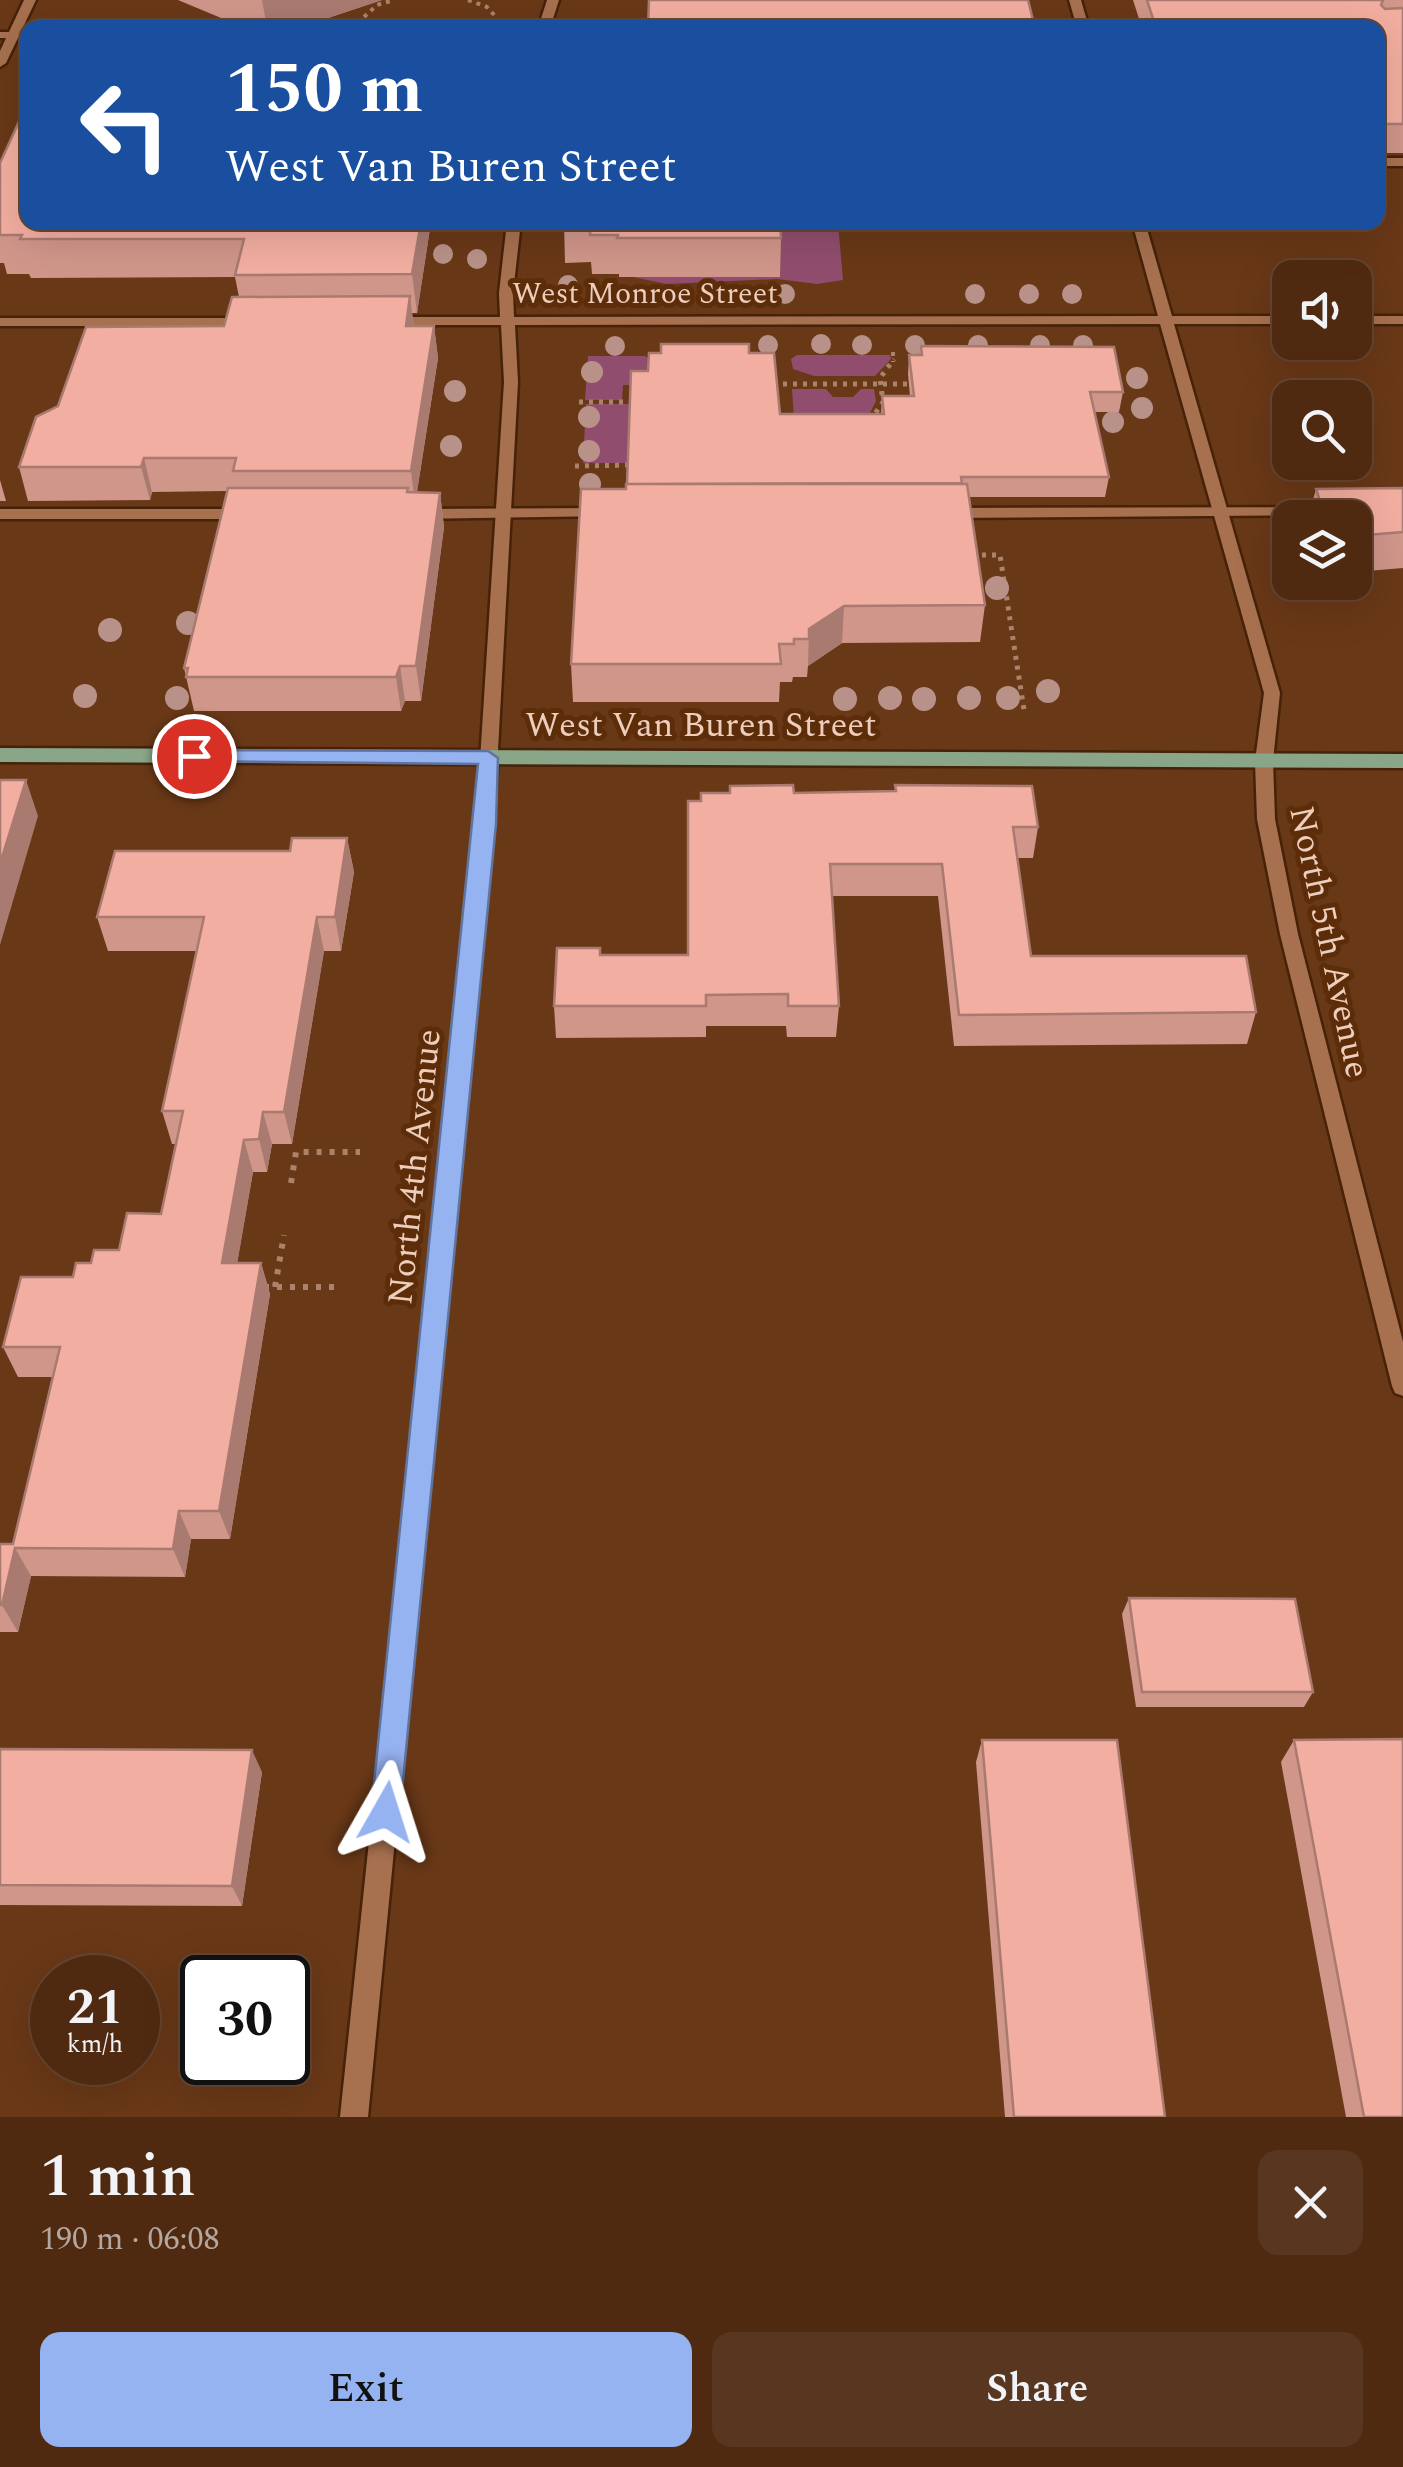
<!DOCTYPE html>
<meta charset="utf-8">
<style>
:root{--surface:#4f2a11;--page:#59361f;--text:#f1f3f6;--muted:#b3a79f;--line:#664631;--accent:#95b2f1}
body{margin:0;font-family:Spectral,serif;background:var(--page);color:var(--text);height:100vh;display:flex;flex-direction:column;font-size:38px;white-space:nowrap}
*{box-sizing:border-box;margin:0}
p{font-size:32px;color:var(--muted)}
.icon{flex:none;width:55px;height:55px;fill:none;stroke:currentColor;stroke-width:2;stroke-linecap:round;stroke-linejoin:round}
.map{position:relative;height:2117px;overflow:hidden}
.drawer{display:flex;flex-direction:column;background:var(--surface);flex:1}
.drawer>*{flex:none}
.hud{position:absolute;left:20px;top:20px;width:1365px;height:210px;border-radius:20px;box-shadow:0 10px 40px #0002,0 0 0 2px var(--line);background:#1a4fa0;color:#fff;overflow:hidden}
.fabs{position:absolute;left:1272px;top:260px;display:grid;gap:20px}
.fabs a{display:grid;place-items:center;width:100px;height:100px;border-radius:20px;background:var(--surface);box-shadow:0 10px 40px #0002,0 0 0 2px var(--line);font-size:50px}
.speed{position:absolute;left:30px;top:1955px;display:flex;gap:20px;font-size:50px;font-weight:700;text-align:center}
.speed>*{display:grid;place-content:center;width:130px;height:130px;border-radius:50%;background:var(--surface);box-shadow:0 10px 40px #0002,0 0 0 2px var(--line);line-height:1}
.speed small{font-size:25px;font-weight:400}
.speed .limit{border:5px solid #111;border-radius:15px;background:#fff;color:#111}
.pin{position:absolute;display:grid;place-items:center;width:85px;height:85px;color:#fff;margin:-42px;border:5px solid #fff;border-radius:50%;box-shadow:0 2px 10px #0007}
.me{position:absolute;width:110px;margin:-55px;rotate:6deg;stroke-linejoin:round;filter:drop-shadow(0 0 8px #0008)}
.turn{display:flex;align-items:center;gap:35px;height:210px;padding:0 40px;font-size:45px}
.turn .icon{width:130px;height:130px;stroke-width:2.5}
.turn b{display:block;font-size:70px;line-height:85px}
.round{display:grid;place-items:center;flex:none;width:105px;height:105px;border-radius:20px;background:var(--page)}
.headline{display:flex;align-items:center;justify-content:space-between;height:170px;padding:0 40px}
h1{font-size:60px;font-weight:600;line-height:75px}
.primary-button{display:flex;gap:20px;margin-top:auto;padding:20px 40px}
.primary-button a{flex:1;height:115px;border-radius:20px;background:var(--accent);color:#111;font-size:40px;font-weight:600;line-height:115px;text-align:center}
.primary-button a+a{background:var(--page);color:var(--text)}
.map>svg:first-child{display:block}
.green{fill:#914d6d}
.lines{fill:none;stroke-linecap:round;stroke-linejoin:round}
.service-casing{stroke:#462208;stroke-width:5}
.minor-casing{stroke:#462208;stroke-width:5}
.tertiary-casing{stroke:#462208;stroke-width:5}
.primary-casing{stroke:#462208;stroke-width:5}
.path-far2{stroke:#ab836a;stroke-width:4;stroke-dasharray:4 5;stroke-linecap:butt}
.path-far1{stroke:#ab836a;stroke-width:5;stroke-dasharray:4 6;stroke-linecap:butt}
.path{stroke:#ab836a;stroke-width:6;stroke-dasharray:5 8;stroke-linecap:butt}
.service{fill:#a77150;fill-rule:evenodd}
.minor{fill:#a77150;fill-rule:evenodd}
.tertiary{fill:#a77150;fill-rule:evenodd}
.primary{fill:#89a689;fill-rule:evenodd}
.path-bridge{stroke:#ab836a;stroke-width:5;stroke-dasharray:4 6;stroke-linecap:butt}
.tree{fill:#b89289}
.wall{fill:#d0968a}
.shaded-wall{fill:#a97a70}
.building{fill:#f2aea0;stroke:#a97a70;stroke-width:2.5}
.route{fill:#95b2f1;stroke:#61749d;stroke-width:2.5}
.labels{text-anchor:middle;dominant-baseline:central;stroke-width:10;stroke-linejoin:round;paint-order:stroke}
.far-street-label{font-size:30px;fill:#edcebd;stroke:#5d2d0a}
.street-label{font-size:35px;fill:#edcebd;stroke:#5d2d0a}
</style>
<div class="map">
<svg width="1403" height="2117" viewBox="0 0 1403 2117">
<rect width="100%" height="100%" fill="#693817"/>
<path class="green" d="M 777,223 L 838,223 L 843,280 L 817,284 L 777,279 L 667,284 L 633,277 L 633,265 Z
M 797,355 L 890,355 L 891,359 L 875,376 L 814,376 L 793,369 L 791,359 Z
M 588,356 L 645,356 L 661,367 L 638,385 L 623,385 L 622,400 L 585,400 Z
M 792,389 L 826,389 L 833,397 L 853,397 L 861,389 L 874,389 L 876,401 L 869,415 L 795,434 Z
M 586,404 L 631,404 L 630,458 L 626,463 L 583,463 Z"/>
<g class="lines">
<defs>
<path id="service" d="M 1378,158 L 1403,158 L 1403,166 L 1378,166 Z
M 1336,507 L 1344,512 L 1341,515 L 945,518 L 937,513 L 945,508 Z
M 606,508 L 614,513 L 611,516 L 415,519 L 407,514 L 415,509 Z
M 0,509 L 246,509 L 254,514 L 246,519 L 0,519 Z"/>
<path id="minor" d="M 547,0 L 559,0 L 550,28 L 538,28 Z
M 1069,0 L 1081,0 L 1089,28 L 1077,28 Z
M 0,32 L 28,32 L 28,38 L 0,38 Z
M 507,222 L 521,222 L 513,293 L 514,317 L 1158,316 L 1132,222 L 1145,222 L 1172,316 L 1290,316 L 1290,324 L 1174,324 L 1280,693 L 1273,761 L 1264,767 L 1255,761 L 1264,693 L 1160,324 L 515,325 L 518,382 L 494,824 L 368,2117 L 340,2117 L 476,824 L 504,382 L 501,325 L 387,325 L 380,321 L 387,317 L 500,317 L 499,293 Z
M 1355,316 L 1403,316 L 1403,324 L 1355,324 Z
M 0,318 L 248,318 L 255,322 L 248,326 L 0,326 Z"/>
<path id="tertiary" d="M 24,0 L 36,0 L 6,63 L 0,67 L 0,51 Z
M 1264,755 L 1273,761 L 1275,819 L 1298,934 L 1403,1342 L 1403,1396 L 1395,1393 L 1392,1386 L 1280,934 L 1257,819 L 1255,761 Z"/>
<path id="primary" d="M 0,748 L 1403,754 L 1403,768 L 0,762 Z"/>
</defs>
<use href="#service" class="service-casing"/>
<use href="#minor" class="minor-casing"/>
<use href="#tertiary" class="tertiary-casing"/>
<use href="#primary" class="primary-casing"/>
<path class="path-far2" d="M 468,0 L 487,7 L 496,17
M 364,17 L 377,5 L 394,0
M 893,352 L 893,362"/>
<path class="path-far1" d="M 579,402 L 631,402
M 875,422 L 874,415 L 883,402 L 880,378 L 894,359
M 575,466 L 630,465
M 972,555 L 1000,555 L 1024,710"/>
<path class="path" d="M 291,1183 L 296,1152 L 360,1152
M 264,1287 L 341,1287
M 275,1287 L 284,1235"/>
<use href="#service" class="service"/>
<use href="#minor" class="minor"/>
<use href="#tertiary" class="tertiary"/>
<use href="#primary" class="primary"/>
<path class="path-bridge" d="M 773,384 L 909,384"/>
</g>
<g class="tree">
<circle cx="443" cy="254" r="10"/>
<circle cx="477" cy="259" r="10"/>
<circle cx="568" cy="285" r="10"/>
<circle cx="785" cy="294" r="10"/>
<circle cx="975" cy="294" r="10"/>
<circle cx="1029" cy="294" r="10"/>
<circle cx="1072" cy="294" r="10"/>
<circle cx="821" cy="344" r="10"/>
<circle cx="768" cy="345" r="10"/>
<circle cx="862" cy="345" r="10"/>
<circle cx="915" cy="345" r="10"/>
<circle cx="978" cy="345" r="10"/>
<circle cx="1040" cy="345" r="10"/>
<circle cx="1083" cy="345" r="10"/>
<circle cx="615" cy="346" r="10"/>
<circle cx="592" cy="372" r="11"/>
<circle cx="1137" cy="378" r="11"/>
<circle cx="455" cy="391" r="11"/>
<circle cx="1142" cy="408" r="11"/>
<circle cx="589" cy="417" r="11"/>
<circle cx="1113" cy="422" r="11"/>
<circle cx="451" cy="446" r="11"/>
<circle cx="589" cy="451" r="11"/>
<circle cx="590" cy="484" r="11"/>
<circle cx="997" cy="588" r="12"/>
<circle cx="188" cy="623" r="12"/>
<circle cx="110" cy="630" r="12"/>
<circle cx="1048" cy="691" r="12"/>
<circle cx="85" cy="696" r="12"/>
<circle cx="177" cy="698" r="12"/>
<circle cx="890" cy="698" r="12"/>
<circle cx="969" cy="698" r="12"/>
<circle cx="1008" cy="698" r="12"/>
<circle cx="845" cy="699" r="12"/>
<circle cx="924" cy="699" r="12"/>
</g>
<path class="wall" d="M 178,0 L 382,0 L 298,28 L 245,28 Z
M 1133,0 L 1403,0 L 1403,153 L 1378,153 L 1378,28 L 1142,28 Z
M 0,163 L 431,222 L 417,313 L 412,313 L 414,326 L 434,326 L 438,358 L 417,492 L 440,493 L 444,527 L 421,701 L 405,701 L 401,711 L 194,711 L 184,668 L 227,491 L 152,492 L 150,500 L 28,501 L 19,467 L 224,326 L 239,297 L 235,277 L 31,278 L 29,274 L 7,274 L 4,263 L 0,263 Z
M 564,222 L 781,238 L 780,277 L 619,277 L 619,274 L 592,274 L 591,262 L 565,263 Z
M 921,346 L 1123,392 L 1119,412 L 1094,412 L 1109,477 L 1105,497 L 969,497 L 985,605 L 980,642 L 842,643 L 808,666 L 807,677 L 793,677 L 792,682 L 780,682 L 779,702 L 573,702 L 571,664 L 627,484 L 648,371 L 749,353 L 780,414 L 881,414 L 882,396 L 910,396 L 908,374 L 909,355 L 920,355 Z
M 0,480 L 6,501 L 0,501 Z
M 1403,488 L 1403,568 L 1355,572 L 1355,518 L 1308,518 L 1316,489 Z
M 895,785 L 1038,827 L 1033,858 L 1017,858 L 1031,956 L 1256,1012 L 1247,1044 L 954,1046 L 938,896 L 832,896 L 839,1006 L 836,1037 L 787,1037 L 786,1026 L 706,1026 L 706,1037 L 556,1038 L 554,1006 L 601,955 L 688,955 L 701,801 L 794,793 L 895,791 Z
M 347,838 L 354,872 L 341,951 L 324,951 L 292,1144 L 272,1144 L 267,1172 L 253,1172 L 237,1263 L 261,1263 L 270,1294 L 230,1539 L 191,1539 L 185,1577 L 31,1576 L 18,1632 L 0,1632 L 0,1544 L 13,1544 L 52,1377 L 18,1377 L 3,1347 L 73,1277 L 91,1263 L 119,1250 L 161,1214 L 176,1144 L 172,1144 L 162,1111 L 196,951 L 108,951 L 97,917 L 290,851 Z
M 1129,1598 L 1313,1692 L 1304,1707 L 1136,1707 L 1122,1614 Z
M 982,1740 L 1165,2117 L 1005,2117 L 976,1762 Z
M 1294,1740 L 1403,2117 L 1346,2117 L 1281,1762 Z
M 0,1749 L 262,1772 L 242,1906 L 0,1905 Z"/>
<path class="shaded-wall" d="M 262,0 L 382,0 L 298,28 L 267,28 Z
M 421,222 L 431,222 L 417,313 L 412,274 Z
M 410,296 L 414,329 L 406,326 Z
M 434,326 L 438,358 L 415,504 L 411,471 Z
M 144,458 L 152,492 L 150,500 L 141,467 Z
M 440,493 L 444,527 L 421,701 L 416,666 Z
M 844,606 L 842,643 L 808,666 L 809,629 Z
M 400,666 L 405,701 L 401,711 L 396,677 Z
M 26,780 L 38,816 L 0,945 L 0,864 Z
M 347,838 L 354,872 L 341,951 L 335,917 Z
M 317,917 L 324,951 L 292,1144 L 284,1112 Z
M 263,1112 L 272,1144 L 267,1172 L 259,1139 Z
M 244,1140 L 253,1172 L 232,1294 L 222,1263 Z
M 261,1263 L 270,1294 L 230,1539 L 219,1511 Z
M 179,1511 L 191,1539 L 185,1577 L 173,1549 Z
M 15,1548 L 31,1576 L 18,1632 L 2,1605 Z
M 252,1750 L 262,1772 L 242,1906 L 232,1886 Z"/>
<path class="building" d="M 649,0 L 1028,0 L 1035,28 L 615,28 L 648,26 Z
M 1147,0 L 1383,0 L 1381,5 L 1385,9 L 1403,8 L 1403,124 L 1378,124 L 1378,28 L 1156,28 Z
M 95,27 L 149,27 L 149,28 L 95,28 Z
M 28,102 L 28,222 L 421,222 L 412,274 L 235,275 L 244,239 L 20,239 L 22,235 L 0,235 L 0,163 Z
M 564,222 L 780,222 L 781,238 L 617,238 L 618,235 L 590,235 L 591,224 L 563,224 Z
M 410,296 L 406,326 L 434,326 L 411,471 L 233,471 L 236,458 L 144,458 L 141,467 L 19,467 L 36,417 L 58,406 L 86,327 L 224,326 L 232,297 Z
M 661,344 L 749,344 L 749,353 L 774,353 L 780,414 L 884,414 L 882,396 L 914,396 L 909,355 L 922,355 L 921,346 L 1114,347 L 1123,392 L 1090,392 L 1109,477 L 961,477 L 962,483 L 627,484 L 631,371 L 648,371 L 649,353 L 661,353 Z
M 626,484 L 967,484 L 985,605 L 844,606 L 809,629 L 809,639 L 794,639 L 794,644 L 779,644 L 781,664 L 571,664 L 581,489 L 626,489 Z
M 228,488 L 408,488 L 407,492 L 440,493 L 416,666 L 400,666 L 396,677 L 186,677 L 188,668 L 184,668 Z
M 1403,488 L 1403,532 L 1355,536 L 1355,518 L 1326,518 L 1316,489 Z
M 0,780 L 26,780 L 0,864 Z
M 793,785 L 794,793 L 896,791 L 895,785 L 1032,786 L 1038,827 L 1013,827 L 1031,956 L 1246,956 L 1256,1012 L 959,1015 L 942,864 L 830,864 L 839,1006 L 788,1006 L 788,994 L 706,995 L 706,1006 L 554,1006 L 557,948 L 600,948 L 600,955 L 688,955 L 688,801 L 701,801 L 701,793 L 730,793 L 730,786 Z
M 292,838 L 347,838 L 335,917 L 317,917 L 284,1112 L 263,1112 L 259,1139 L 244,1140 L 222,1263 L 261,1263 L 219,1511 L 179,1511 L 173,1549 L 15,1548 L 2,1605 L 0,1605 L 0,1544 L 13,1544 L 60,1347 L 3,1347 L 21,1277 L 73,1277 L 76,1263 L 91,1263 L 94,1250 L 119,1250 L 127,1213 L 161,1214 L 183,1111 L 162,1111 L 204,917 L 97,917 L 115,851 L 290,851 Z
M 1129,1598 L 1295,1599 L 1313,1692 L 1142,1692 Z
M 1403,1739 L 1403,2117 L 1364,2117 L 1294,1740 Z
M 982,1740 L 1117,1740 L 1165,2117 L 1014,2117 Z
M 0,1749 L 252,1750 L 232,1886 L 0,1885 Z"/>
<path class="route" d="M 194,750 L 488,751 L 498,758 L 496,824 L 400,1812 L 396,1823 L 386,1827 L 375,1823 L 371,1812 L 478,764 L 187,761 L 185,756 Z"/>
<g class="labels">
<g class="far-street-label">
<text x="645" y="294">West Monroe Street</text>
</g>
<g class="street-label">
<text x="701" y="725">West Van Buren Street</text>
<text transform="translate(1329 942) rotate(78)">North 5th Avenue</text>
<text transform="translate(415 1167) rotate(-84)">North 4th Avenue</text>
</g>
</g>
</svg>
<div class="fabs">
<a><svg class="icon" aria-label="sound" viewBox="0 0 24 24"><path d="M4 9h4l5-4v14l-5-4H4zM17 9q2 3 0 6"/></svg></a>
<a><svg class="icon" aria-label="search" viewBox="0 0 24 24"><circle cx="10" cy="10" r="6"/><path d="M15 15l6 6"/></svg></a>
<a><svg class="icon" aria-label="layers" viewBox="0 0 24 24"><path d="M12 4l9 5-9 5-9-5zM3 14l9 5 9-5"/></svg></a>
</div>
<div class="speed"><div>21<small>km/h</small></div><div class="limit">30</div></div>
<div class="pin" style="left:194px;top:756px;background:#d93025"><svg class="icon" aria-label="arrive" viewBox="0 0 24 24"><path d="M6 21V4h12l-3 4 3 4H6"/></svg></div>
<svg class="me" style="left:386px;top:1812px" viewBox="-20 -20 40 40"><path d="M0-17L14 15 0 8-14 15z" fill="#95b2f1" stroke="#fff" stroke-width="4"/></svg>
<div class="hud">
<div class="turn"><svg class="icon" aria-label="left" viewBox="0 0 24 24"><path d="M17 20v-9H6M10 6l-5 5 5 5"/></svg><div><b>150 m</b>West Van Buren Street</div></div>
</div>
</div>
<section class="drawer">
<div class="headline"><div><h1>1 min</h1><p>190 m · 06:08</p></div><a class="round"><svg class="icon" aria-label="close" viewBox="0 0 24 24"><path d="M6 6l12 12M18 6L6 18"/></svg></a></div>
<div class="primary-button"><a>Exit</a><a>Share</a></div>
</section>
